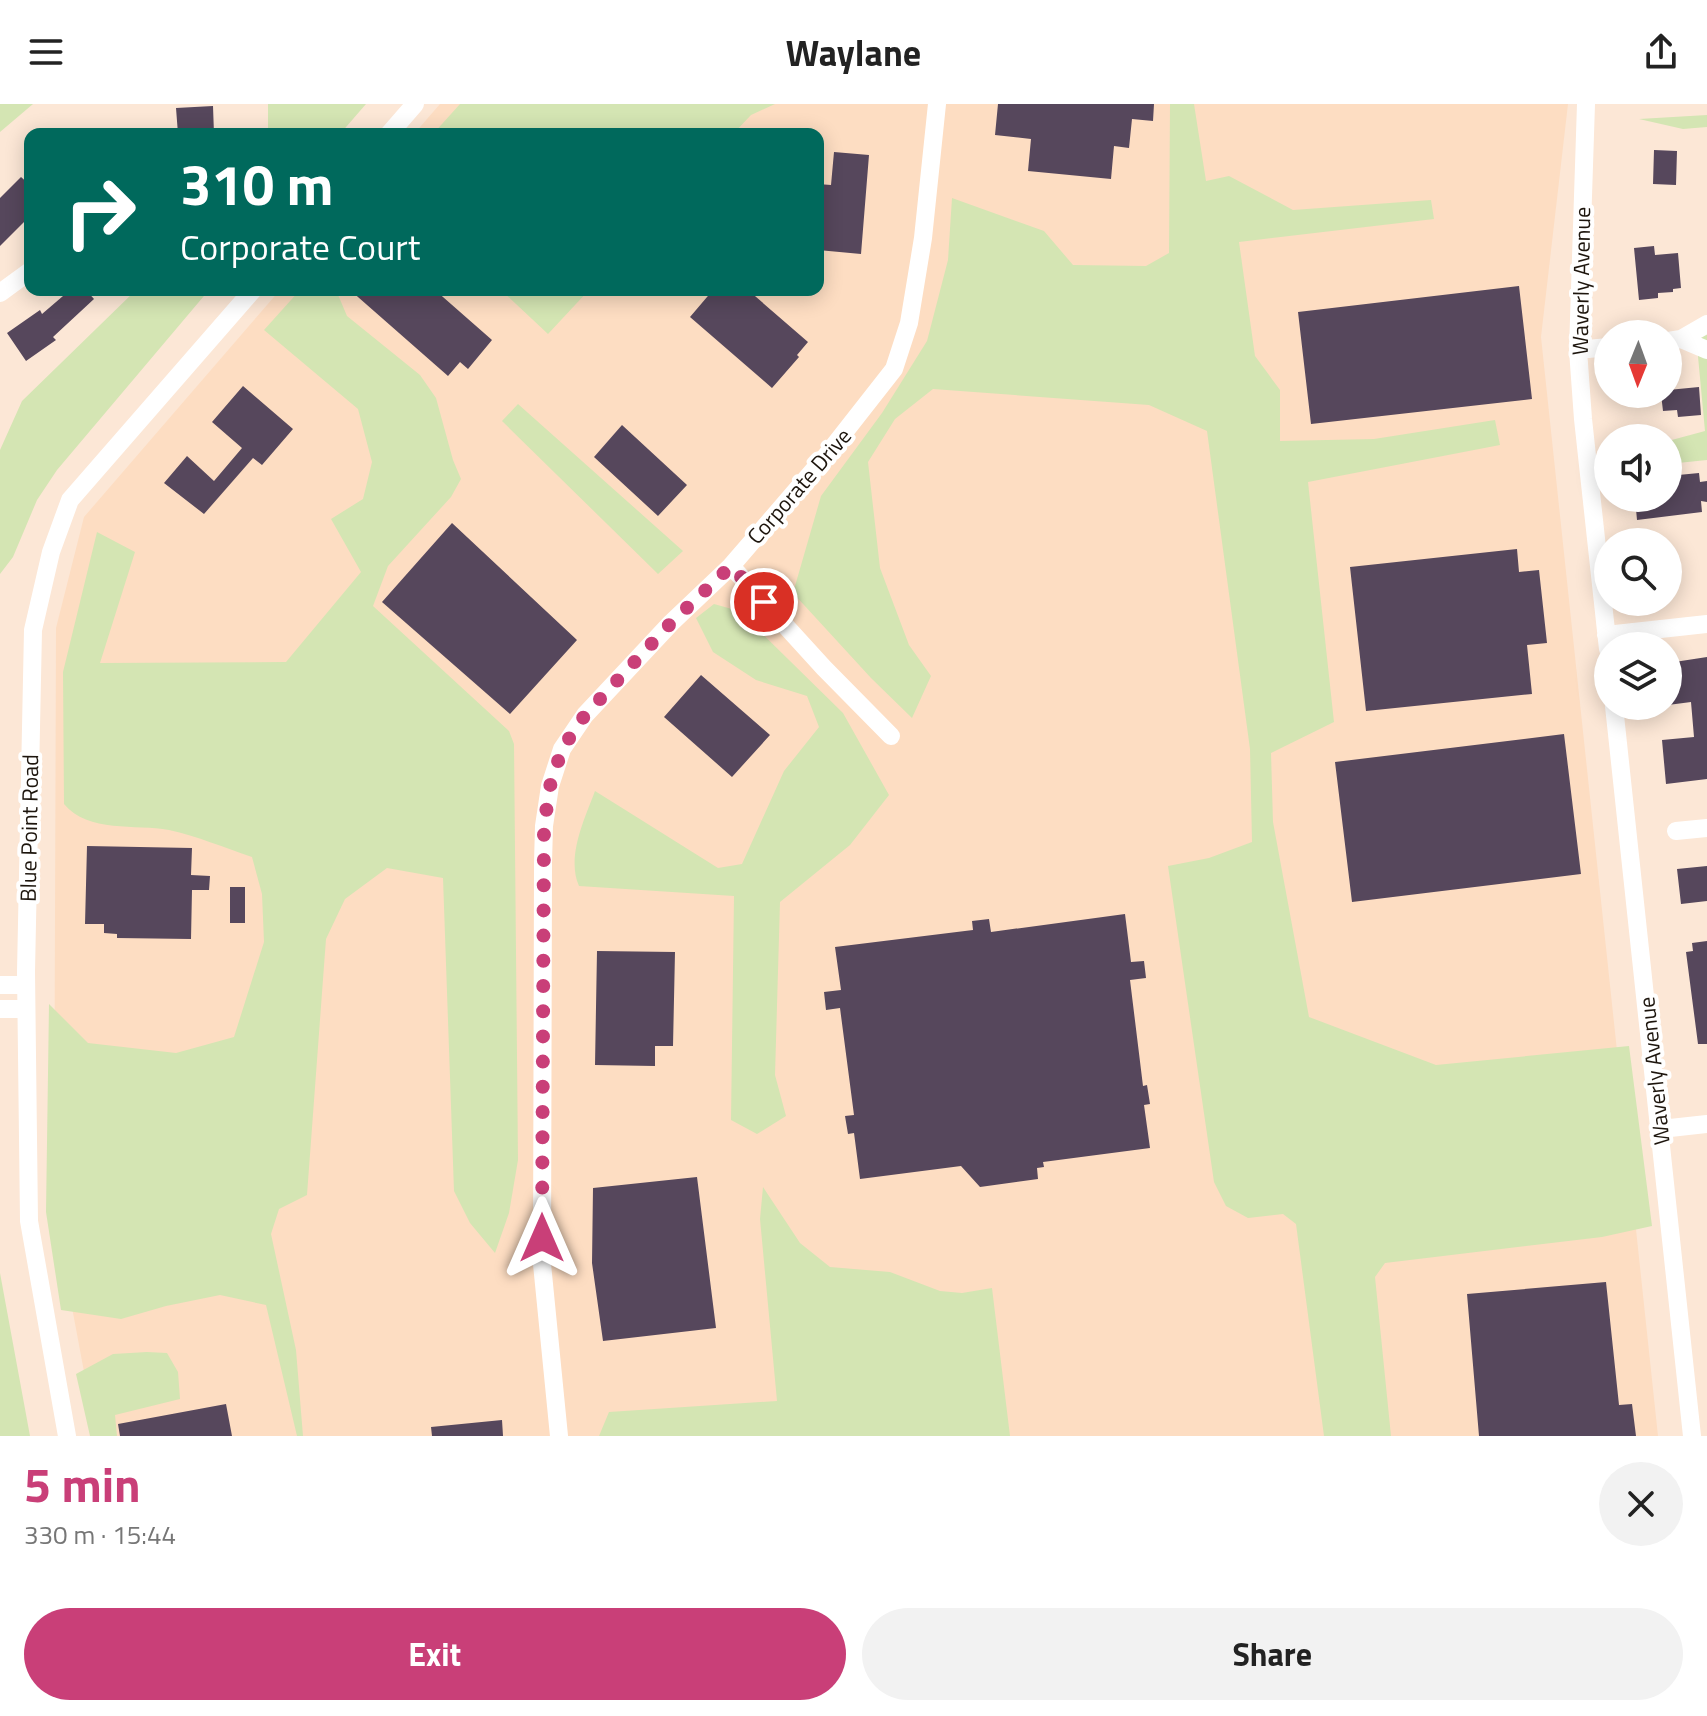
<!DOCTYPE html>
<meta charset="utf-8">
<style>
:root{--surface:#fff;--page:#f2f2f2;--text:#222;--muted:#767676;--accent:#c93f78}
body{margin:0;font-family:"Titillium Web",sans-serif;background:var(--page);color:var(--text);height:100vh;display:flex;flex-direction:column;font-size:30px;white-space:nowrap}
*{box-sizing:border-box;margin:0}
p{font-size:26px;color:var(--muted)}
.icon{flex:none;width:44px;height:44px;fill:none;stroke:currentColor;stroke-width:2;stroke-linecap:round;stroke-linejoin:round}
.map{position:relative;height:1332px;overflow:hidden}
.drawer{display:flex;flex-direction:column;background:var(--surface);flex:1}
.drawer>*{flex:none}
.top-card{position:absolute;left:24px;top:24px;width:800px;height:168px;border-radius:16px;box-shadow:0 4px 20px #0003;background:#00695c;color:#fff;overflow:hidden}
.needle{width:52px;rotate:181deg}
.fabs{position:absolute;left:1594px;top:216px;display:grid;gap:16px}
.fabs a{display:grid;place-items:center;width:88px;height:88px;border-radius:50%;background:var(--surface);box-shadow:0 4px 20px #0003;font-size:40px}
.pin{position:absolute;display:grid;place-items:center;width:68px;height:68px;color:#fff;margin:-34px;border:4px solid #fff;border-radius:50%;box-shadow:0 2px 8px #0007}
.me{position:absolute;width:88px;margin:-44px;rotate:0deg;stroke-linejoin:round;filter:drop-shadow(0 0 6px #0008)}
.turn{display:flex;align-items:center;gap:28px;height:168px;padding:0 24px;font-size:36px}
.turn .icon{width:104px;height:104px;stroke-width:2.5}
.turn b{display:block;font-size:56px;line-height:68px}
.round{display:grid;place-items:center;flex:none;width:84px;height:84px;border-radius:42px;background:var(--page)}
.headline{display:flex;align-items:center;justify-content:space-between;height:136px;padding:0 24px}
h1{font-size:48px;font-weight:700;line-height:60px;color:var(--accent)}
.action{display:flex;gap:16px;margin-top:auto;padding:16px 24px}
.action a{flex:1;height:92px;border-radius:48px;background:var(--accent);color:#fff;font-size:32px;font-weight:700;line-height:92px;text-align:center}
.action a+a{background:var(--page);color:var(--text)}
header{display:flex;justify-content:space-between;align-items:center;height:104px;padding:0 24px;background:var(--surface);font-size:36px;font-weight:700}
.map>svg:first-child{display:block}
.built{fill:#fdddc2}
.green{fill:#d4e5b3}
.building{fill:#56475c}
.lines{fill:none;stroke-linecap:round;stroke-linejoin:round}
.minor{stroke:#fff;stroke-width:18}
.route{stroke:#c93f78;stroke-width:14;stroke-dasharray:0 25.2}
.labels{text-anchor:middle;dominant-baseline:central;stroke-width:8;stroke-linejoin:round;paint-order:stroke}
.street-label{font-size:22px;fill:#1d150d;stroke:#fff}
</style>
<header><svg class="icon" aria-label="menu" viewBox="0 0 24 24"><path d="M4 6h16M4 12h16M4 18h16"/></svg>Waylane<svg class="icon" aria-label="share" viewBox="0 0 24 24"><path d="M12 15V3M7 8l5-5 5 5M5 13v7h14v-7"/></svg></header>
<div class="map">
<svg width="1707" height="1332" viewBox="0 0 1707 1332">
<rect width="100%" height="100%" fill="#fce7d6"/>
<path class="built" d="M 440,0 L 1568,0 L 1541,233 L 1658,1332 L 96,1332 L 54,1107 L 56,524 L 84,413 L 280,186 L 818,186 L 818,30 L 414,30 Z"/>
<path class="green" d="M 0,0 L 33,0 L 0,28 Z
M 268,0 L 366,0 L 340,30 L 268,30 Z
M 460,0 L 775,0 L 751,11 L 733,30 L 433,30 Z
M 1170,0 L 1194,0 L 1206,77 L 1229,72 L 1293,106 L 1431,96 L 1434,115 L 1239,138 L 1255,252 L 1280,286 L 1280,337 L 1374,335 L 1495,316 L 1500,341 L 1308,378 L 1334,618 L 1271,649 L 1273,718 L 1309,913 L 1436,961 L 1629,942 L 1652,1122 L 1602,1133 L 1385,1159 L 1375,1173 L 1391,1332 L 1324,1332 L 1296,1120 L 1283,1110 L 1248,1114 L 1226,1102 L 1214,1078 L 1168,762 L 1209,754 L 1252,738 L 1250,645 L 1207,327 L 1149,301 L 933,285 L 895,315 L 868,358 L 880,464 L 909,541 L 931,572 L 912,614 L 871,574 L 793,489 L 821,392 L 882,309 L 927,237 L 948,156 L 952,94 L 1044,127 L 1073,161 L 1146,162 L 1169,149 Z
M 1707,11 L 1707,23 L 1683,25 L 1639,15 Z
M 136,186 L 209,186 L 57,366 L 37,396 L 13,453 L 0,470 L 0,346 L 22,297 Z
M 300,186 L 336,186 L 347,212 L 420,271 L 436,294 L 453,356 L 461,375 L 451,393 L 388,462 L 373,502 L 509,627 L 514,640 L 518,1056 L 509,1109 L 495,1149 L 470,1119 L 454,1087 L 443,774 L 387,764 L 345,795 L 326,835 L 307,1091 L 279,1105 L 271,1130 L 296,1246 L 303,1332 L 297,1332 L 266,1201 L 220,1191 L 166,1202 L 121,1215 L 61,1206 L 46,1108 L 49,900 L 88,939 L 176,949 L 234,933 L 264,838 L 262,790 L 252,753 C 225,744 197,732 169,726 C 136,720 88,729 64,700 L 63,568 L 97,428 L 135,448 L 100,559 L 286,558 L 361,468 L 331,415 L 363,395 L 372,358 L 358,305 L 264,226 Z
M 501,186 L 589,186 L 548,230 Z
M 1707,220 L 1707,356 L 1668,360 L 1668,337 L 1705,327 L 1697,242 Z
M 518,300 L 683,447 L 658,470 L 502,317 Z
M 714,500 L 739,507 L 843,609 L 889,691 L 850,741 L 780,798 L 775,971 L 786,1012 L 757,1030 L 731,1016 L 734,792 L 579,782 C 566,753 585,714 595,687 L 718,764 L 742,760 L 784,667 L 819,623 L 807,592 L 756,576 L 713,548 L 696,514 Z
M 763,1083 L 800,1139 L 830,1163 L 890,1168 L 940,1187 L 962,1189 L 992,1184 L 1010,1332 L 599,1332 L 609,1308 L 777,1297 L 760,1115 Z
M 0,1169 L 30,1332 L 0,1332 Z
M 147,1248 L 167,1249 L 178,1268 L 180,1295 L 115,1311 L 117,1332 L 90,1332 L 76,1270 L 113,1250 Z"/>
<path class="building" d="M 998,0 L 1154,0 L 1153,17 L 1132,15 L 1129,44 L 1114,42 L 1111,75 L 1028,67 L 1031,35 L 995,31 Z
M 213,2 L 214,30 L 178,30 L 176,4 Z
M 1654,46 L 1677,47 L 1676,81 L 1653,80 Z
M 834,48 L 869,51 L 861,150 L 818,146 L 818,80 L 831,81 Z
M 21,73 L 30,81 L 30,112 L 0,142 L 0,94 Z
M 1654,142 L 1655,151 L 1678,149 L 1681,184 L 1673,185 L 1673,188 L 1658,189 L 1658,194 L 1639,196 L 1634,144 Z
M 1519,182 L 1532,295 L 1311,320 L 1298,208 Z
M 70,186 L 86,186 L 94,195 L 53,233 L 56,236 L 26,257 L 7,229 L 40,206 L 42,210 Z
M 350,186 L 435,186 L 492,236 L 468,265 L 460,258 L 448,272 Z
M 713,186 L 748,186 L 808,238 L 797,251 L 799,253 L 772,284 L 690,213 Z
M 243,282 L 293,325 L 262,361 L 253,354 L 204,410 L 164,379 L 187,352 L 214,377 L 242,344 L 212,318 Z
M 1699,283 L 1701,311 L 1678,313 L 1677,306 L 1663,307 L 1661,290 L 1668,290 L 1668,286 Z
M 622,321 L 687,381 L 658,412 L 594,353 Z
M 1699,369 L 1700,378 L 1707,377 L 1707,398 L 1701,397 L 1702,408 L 1637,416 L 1635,394 L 1668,394 L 1668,372 Z
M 452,419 L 577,536 L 510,610 L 382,498 Z
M 1517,445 L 1519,468 L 1539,466 L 1547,539 L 1527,541 L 1532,590 L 1366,607 L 1350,463 Z
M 1707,553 L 1707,675 L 1666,680 L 1662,636 L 1694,633 L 1691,598 L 1668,601 L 1668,559 Z
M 701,571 L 770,631 L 732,673 L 664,613 Z
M 1564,630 L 1581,770 L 1352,798 L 1335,658 Z
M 87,742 L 192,744 L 191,771 L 210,772 L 209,786 L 192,786 L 191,835 L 117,834 L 117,830 L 104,829 L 104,820 L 85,820 Z
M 1707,762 L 1707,797 L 1681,800 L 1677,765 Z
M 230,783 L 245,783 L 245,819 L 230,819 Z
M 1125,810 L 1131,858 L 1144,857 L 1146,874 L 1130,876 L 1143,982 L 1147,981 L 1150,1000 L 1144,1001 L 1150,1044 L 1043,1058 L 1044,1063 L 1037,1064 L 1038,1075 L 980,1083 L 961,1062 L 860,1075 L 854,1029 L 848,1030 L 845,1012 L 854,1011 L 840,904 L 826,906 L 824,888 L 841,886 L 835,843 L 973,826 L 972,817 L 989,815 L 991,828 Z
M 1707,837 L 1707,940 L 1698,940 L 1686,848 L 1693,847 L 1692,839 Z
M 597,847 L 675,848 L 673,942 L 655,942 L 655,962 L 595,961 Z
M 697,1073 L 716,1224 L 603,1237 L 592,1159 L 593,1084 Z
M 1606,1178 L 1619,1301 L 1632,1300 L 1636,1332 L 1479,1332 L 1467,1190 Z
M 226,1300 L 232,1332 L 120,1332 L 118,1320 Z
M 502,1316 L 503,1332 L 432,1332 L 431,1323 Z"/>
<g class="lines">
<path class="minor" d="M 1586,0 L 1578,246 L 1583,315 L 1608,545
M 389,30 L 415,0
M 0,189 L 30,167
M 1681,235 L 1707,246
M 1668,237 L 1681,235 L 1707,220
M 1578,246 L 1608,243
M 731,462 L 824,564 L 891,632
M 1606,531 L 1707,520
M 1614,602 L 1692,1332
M 1676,727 L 1707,724
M 0,881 L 26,881
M 0,905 L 26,905
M 1661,1025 L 1707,1020
M 67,1332 L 29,1117 L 26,868 L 33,526 L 51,448 L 70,396 L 253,186
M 559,1332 L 542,1160 L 543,759 L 544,722 L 550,682 L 562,645 L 585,611 L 671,519 L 731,462 L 825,353 L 894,265 L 909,219 L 923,134 L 937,0"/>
</g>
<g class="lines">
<path class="route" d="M 542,1134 L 544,722 L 550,682 L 562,645 L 585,611 L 671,519 L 731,462 L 764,498"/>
</g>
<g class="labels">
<g class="street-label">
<text transform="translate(1581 177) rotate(-89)">Waverly Avenue</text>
<text transform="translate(799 382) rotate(-49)">Corporate Drive</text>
<text transform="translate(29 724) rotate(-89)">Blue Point Road</text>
<text transform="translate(1654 967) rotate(-96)">Waverly Avenue</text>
</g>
</g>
</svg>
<div class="fabs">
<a><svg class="needle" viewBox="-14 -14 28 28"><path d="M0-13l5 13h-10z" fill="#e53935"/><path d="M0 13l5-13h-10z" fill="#767676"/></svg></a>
<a><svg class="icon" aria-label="sound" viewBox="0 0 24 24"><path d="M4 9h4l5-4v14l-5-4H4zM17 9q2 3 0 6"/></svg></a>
<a><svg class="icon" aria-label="search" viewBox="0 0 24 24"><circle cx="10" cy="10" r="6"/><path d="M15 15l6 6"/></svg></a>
<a><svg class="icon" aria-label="layers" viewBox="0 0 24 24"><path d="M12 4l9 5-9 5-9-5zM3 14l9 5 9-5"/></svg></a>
</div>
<div class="pin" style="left:764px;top:498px;background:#d93025"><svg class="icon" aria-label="arrive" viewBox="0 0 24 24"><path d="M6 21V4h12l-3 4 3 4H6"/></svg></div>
<svg class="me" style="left:542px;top:1134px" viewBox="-20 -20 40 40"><path d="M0-17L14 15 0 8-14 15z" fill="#c93f78" stroke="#fff" stroke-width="4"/></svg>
<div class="top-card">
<div class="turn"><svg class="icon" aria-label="right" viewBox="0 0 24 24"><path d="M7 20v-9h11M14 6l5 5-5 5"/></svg><div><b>310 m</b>Corporate Court</div></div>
</div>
</div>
<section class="drawer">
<div class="headline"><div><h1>5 min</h1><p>330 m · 15:44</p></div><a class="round"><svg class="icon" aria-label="close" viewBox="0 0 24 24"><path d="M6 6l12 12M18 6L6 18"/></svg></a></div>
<div class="action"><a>Exit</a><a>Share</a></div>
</section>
